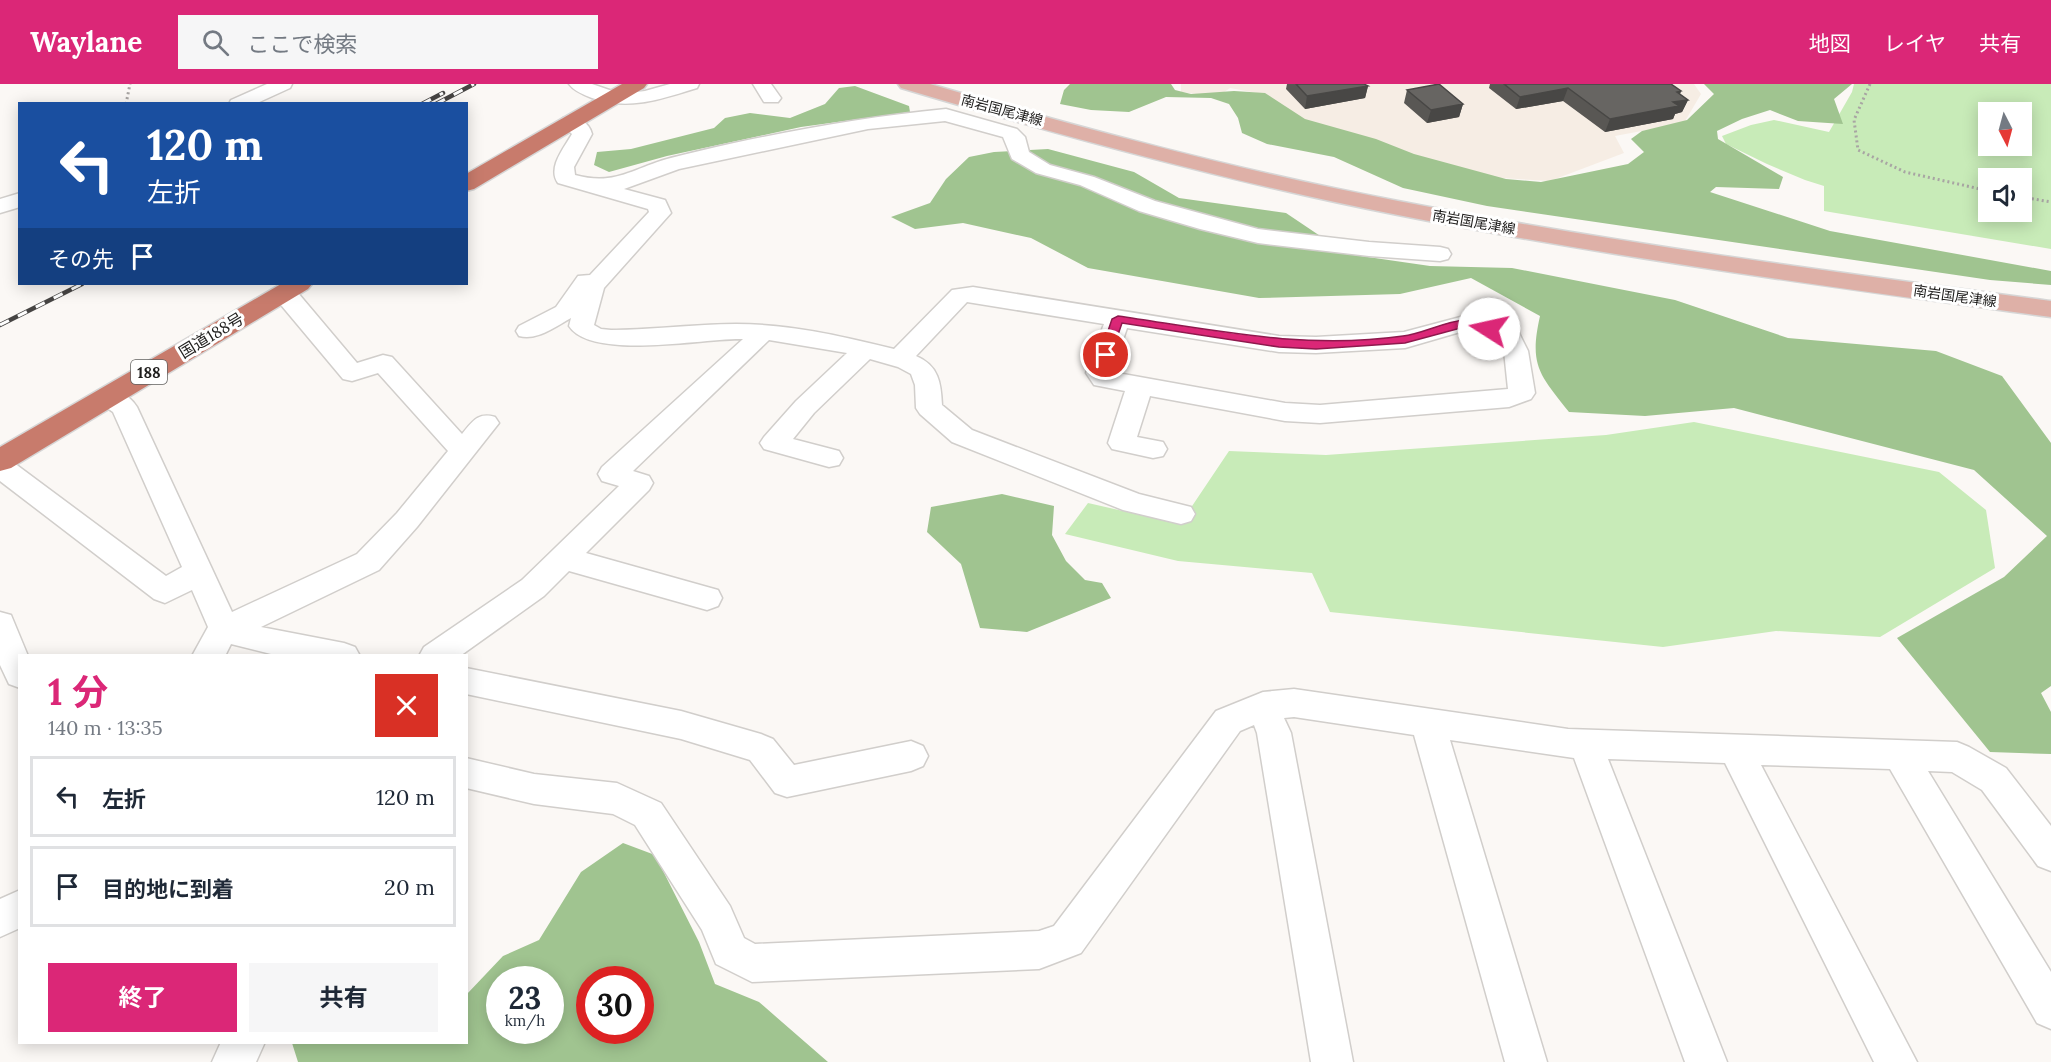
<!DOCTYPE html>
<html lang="ja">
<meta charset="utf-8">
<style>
:root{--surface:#fff;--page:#f6f6f7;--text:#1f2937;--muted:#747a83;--line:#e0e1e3;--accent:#db2777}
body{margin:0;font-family:Lora,"Noto Sans JP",serif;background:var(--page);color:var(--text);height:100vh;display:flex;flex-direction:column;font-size:22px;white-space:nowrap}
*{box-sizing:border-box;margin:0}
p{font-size:20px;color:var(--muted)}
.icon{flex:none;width:33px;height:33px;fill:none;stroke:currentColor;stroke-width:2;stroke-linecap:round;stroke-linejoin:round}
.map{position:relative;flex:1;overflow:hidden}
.panel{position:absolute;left:18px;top:570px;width:450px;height:390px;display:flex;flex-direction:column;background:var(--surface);border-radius:0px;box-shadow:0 3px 15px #0003}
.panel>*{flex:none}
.guide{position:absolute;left:18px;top:18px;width:450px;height:183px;border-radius:0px;box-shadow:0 3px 15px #0003;background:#1a4fa0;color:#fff;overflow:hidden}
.needle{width:39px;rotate:174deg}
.buttons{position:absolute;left:1978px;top:18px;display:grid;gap:12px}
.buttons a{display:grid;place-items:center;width:54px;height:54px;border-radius:0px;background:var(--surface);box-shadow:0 3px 15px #0003;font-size:30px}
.speed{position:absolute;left:486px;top:882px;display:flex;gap:12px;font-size:30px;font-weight:700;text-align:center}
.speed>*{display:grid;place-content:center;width:78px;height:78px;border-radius:50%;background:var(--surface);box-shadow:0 3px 15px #0003;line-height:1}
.speed small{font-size:15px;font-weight:400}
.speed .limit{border:9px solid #d22;background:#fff;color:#111}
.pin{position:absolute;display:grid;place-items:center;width:51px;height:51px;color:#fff;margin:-26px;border:3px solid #fff;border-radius:50%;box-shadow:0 2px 6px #0007}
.me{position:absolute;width:66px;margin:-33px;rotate:280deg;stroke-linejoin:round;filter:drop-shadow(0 0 4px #0008)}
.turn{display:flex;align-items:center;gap:21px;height:126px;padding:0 30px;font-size:27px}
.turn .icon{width:78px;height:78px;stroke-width:2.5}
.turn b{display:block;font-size:42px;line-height:51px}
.then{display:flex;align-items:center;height:57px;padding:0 30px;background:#0003;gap:12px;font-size:22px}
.round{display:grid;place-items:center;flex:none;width:63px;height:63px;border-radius:0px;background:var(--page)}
.overview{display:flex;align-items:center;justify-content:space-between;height:102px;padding:0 30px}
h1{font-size:36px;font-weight:700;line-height:45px;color:var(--accent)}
.button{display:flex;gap:12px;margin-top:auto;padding:12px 30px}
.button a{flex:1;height:69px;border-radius:0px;background:var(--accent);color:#fff;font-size:24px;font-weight:700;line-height:69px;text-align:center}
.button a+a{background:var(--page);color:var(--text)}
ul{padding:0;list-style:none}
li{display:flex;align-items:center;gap:18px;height:81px;margin:0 12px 9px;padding:0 18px;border:3px solid var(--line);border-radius:0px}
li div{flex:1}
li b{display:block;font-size:22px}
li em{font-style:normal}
header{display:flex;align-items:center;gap:36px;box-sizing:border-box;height:84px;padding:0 30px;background:var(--accent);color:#fff}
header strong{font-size:28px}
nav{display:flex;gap:33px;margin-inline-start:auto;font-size:21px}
.search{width:420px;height:54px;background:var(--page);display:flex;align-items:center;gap:15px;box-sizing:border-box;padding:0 21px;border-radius:0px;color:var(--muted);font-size:22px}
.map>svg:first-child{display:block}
.built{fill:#f6ede4}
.green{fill:#c8ebb8;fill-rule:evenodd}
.forest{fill:#a0c490;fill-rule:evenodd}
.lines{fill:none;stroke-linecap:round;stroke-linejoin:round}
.minor-casing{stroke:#d1cecb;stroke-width:3}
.major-casing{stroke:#d6d6d6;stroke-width:3}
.highway-casing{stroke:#d6d6d6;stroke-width:3}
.path{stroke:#a8a5a3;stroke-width:3;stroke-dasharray:2 3;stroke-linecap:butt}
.minor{fill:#fff;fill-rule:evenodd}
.major{fill:#deb0a7;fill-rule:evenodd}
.highway{fill:#c87b6c;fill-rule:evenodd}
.rail-casing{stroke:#464443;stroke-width:4.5}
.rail{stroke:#fff;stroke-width:3;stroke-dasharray:10;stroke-linecap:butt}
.wall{fill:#595754}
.shaded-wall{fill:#484745}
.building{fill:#676562;stroke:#484745;stroke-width:1.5}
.route{fill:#db2777;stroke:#8e194d;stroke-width:1.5}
.labels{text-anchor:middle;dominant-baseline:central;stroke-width:6;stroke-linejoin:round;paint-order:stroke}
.far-street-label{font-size:14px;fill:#1e1d1c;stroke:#fff}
.shield{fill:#fff;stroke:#626160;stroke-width:1.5}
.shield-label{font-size:15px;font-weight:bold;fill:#1e1d1c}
.street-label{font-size:16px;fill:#1e1d1c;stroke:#fff}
</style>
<header>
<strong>Waylane</strong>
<div class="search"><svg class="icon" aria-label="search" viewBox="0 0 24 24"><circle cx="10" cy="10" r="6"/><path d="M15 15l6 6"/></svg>ここで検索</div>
<nav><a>地図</a><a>レイヤ</a><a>共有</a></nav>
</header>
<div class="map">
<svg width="2051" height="978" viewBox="0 0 2051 978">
<rect width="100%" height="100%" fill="#fbf8f5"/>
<path class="built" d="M 1181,0 L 1694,0 L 1701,10 L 1684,39 L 1615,52 L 1624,69 L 1550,97 L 1486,93 L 1301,37 L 1257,9 L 1230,4 L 1217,13 L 1181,8 Z"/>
<path class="green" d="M 1854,0 L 2051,0 L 2051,165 L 1824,127 L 1824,102 L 1805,96 L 1767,80 L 1726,60 L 1722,52 L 1751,41 L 1774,36 L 1829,48 L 1852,8 ZM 1989,28 L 2022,28 L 2022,62 L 1989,62 ZM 1989,94 L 2022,94 L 2022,128 L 1989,128 Z
M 1694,338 L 1939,388 L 1986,426 L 1995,484 L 1880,553 L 1776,547 L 1663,563 L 1330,528 L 1312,489 L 1178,477 L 1065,450 L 1088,419 L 1180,440 L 1229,367 L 1326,371 L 1606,351 Z"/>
<path class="forest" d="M 1070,0 L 1171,0 L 1175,6 L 1191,10 L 1234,7 L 1265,9 L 1305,35 L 1376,55 L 1414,70 L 1506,95 L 1541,98 L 1628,80 L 1644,68 L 1631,55 L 1642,47 L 1687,36 L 1714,10 L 1704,0 L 1852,0 L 1834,15 L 1843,40 L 1798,37 L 1770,26 L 1742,35 L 1717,47 L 1718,55 L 1783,93 L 1779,105 L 1716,103 L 1710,108 L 1830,147 L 2051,187 L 2051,201 L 1990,196 L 1487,122 L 1403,104 L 1334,73 L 1267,60 L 1242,49 L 1238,34 L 1229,20 L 1211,14 L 1166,13 L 1129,28 L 1091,26 L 1060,20 L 1064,6 Z
M 855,2 L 909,22 L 910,28 L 801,43 L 667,72 L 609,88 L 594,81 L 597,68 L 631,65 L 714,44 L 725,34 L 750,29 L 790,34 L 825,20 L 839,4 Z
M 1048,65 L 1134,88 L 1179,114 L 1286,129 L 1347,170 L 1430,182 L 1512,184 L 1675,216 L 1788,254 L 1936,267 L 2002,292 L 2051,359 L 2051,602 L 2041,609 L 2051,628 L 2051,670 L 1990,668 L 1897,554 L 2004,493 L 2047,452 L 1974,386 L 1734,324 L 1645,332 L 1569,328 C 1539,290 1529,281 1540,232 L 1471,194 L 1400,210 L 1259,214 L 1088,184 L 1031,154 L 963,139 L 915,145 L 891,133 L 930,119 L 946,95 L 969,73 L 994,68 Z
M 1002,410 L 1054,422 L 1052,451 L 1066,477 L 1085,496 L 1102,499 L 1111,514 L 1027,548 L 980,544 L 961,480 L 927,448 L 931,423 Z
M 623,759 L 655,771 L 699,858 L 715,900 L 759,918 L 828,978 L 298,978 L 292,959 L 466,958 L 467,910 L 503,872 L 539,856 L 581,788 ZM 500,896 L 550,896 L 550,946 L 500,946 ZM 590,896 L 640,896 L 640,946 L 590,946 Z"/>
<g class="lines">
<defs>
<path id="minor" d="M 267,0 L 292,0 L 290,4 L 255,20 L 229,20 L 231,16 Z
M 569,0 L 592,0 L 621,10 L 645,7 L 670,0 L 699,0 L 697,4 C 661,15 629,27 592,14 C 584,11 574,7 569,0 Z
M 753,0 L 771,0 L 781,14 L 778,18 L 764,18 Z
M 946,25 L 1017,45 L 1025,53 L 1029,68 L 1050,81 L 1094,93 L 1155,117 L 1258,145 L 1369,158 L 1440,163 L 1448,165 L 1451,170 L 1448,175 L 1440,177 L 1369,172 L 1258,159 L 1200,145 L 1139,127 L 1080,101 L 1036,89 L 1012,75 L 1003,53 L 945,37 L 868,45 L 679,85 L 624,105 L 665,116 L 671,129 L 604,204 L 594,241 L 601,245 L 611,246 C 653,246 694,240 736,240 C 790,240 842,252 894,265 L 952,206 L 973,203 L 1279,252 L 1316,253 L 1404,248 L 1468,231 L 1518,247 L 1528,267 L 1535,309 L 1531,315 L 1509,323 L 1320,339 L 1285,337 L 1150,312 L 1137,353 L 1163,358 L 1167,365 L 1163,372 L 1153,374 L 1112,365 L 1108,359 L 1125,307 L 1094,301 L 1086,289 L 1104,240 L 967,218 L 916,272 C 939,282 941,299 942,321 L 972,346 L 1139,410 L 1191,423 L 1195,430 L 1191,437 L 1181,440 L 1123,426 L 952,358 L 920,330 L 916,324 L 915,301 L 911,290 L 898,283 L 870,275 L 814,329 L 793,355 L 839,367 L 843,374 L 839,381 L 829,383 L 764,365 L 760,359 L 764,353 L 796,317 L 847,269 L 769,256 L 633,387 L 649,392 L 653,399 L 649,406 L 586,469 L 718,506 L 722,514 L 718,522 L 707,526 L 569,487 L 544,512 L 460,572 L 419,572 L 424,563 L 522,496 L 619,402 L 602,397 L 598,390 L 602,383 L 743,255 C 703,254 592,277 569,242 L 571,234 C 556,242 538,257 519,252 L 516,247 L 519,242 L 556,223 L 578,192 L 590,191 L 649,128 L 648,125 L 558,99 C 547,84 564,64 572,50 L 560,38 L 563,34 C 575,31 589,37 592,50 L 574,83 L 575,91 C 614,102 632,85 667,75 C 689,69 712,64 734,59 C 804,44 874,32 946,25 ZM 1127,244 L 1279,268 L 1316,269 L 1405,264 L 1467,246 L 1499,257 L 1504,267 L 1508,305 L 1320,321 L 1285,319 L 1112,288 Z
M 20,109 L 20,123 L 0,129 L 0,115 Z
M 283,202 L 298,209 L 357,279 L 383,271 L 392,273 L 462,350 C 473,337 478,328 495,333 L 499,339 L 417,443 L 379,486 L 261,543 L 344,559 L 355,563 L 360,572 L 279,572 L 231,560 L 225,572 L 192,572 L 208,543 L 192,506 L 165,519 L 154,515 L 0,397 L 0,373 L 10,376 L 166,492 L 182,483 L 113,328 L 100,319 L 96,313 L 100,307 C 114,303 129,310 137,323 L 232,528 L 357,470 L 397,429 L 448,367 L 378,289 L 352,297 L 343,295 L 271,209 L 275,204 Z
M 0,528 L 11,531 L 28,572 L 20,572 L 20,604 L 9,600 L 0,581 Z
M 466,584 L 681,627 L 761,650 L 773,655 L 794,681 L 911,657 L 923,662 L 928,672 L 923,682 L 911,687 L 787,713 L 775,709 L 750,676 L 681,655 L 466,610 Z
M 1294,605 L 1568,645 L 1957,658 L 1969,663 L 2006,684 L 2051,742 L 2051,787 L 2038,782 L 1982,706 L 1952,688 L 1928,687 L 2051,888 L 2051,945 L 2037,939 L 1890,685 L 1761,681 L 1917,978 L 1874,978 L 1725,679 L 1608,675 L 1727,978 L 1685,978 L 1574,674 L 1450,656 L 1547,978 L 1505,978 L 1414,651 L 1294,633 L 1284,634 L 1291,649 L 1353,978 L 1311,978 L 1257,649 L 1254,641 L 1240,647 L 1081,869 L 1039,885 L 752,898 L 716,880 L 702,846 L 635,741 L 613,730 L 534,720 L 466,704 L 466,674 L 534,690 L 617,699 L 661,719 L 730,822 L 744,854 L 755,860 L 1039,847 L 1054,842 L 1216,627 L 1263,608 Z
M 20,806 L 20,844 L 0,853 L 0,815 Z
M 221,958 L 265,958 L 256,978 L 212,978 Z"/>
<path id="major" d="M 898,0 L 930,0 C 1085,45 1240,87 1398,117 C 1614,159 1833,188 2051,217 L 2051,233 C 1833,203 1614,174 1398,131 C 1230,98 1065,53 901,4 Z"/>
<path id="highway" d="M 622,0 L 647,0 L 644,4 L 474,105 L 466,107 L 466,90 Z
M 281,200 L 312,200 L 308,205 L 11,384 L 0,387 L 0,363 Z"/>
</defs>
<use href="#minor" class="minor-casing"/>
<use href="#major" class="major-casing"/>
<use href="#highway" class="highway-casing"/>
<path class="path" d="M 1870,0 L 1854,36 L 1858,66 L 1905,88 L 1989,107
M 126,20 L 130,0
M 2022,113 L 2051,118"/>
<use href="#minor" class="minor"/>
<use href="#major" class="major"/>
<use href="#highway" class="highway"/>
<defs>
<path id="rail" d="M 422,20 L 443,9
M 436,20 L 474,0
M 0,241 L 82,200"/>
</defs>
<use href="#rail" class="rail-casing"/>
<use href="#rail" class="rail"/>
</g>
<path class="wall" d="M 1287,0 L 1364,0 L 1368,2 L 1365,14 L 1305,25 L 1286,5 Z
M 1490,0 L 1671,0 L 1681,7 L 1680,10 L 1688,16 L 1682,28 L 1675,30 L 1673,35 L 1605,48 L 1563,17 L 1516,25 L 1489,4 Z
M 1407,6 L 1463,20 L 1459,33 L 1427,39 L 1404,19 Z"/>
<path class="shaded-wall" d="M 1368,2 L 1365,14 L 1305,25 L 1307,12 Z
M 1568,4 L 1563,17 L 1516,25 L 1520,13 Z
M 1681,7 L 1677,18 L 1688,16 L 1682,28 L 1675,30 L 1673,35 L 1605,48 L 1610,35 L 1677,8 Z
M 1463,20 L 1459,33 L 1427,39 L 1431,26 Z"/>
<path class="building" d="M 1296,0 L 1364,0 L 1368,2 L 1307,12 Z
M 1439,0 L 1463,20 L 1431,26 L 1407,6 Z
M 1504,0 L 1671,0 L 1681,7 L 1677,8 L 1688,16 L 1673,18 L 1679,22 L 1610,35 L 1568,4 L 1520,13 Z"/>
<path class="route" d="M 1118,232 C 1214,246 1305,266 1403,252 C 1431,249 1469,222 1494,245 L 1489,249 L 1468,242 L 1405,259 L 1316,265 L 1279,263 L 1122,239 L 1111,271 L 1106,275 L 1101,274 L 1100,271 L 1112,235 Z"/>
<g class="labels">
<g class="far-street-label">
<text transform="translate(1002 26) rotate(15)">南岩国尾津線</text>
<text transform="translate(1474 138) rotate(10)">南岩国尾津線</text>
<text transform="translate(1955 212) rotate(8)">南岩国尾津線</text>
</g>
<rect class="shield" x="131" y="276" width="36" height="24" rx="4.5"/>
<g class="shield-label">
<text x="149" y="288">188</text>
</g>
<g class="street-label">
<text transform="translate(211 251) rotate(-31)">国道188号</text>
</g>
</g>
</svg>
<div class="buttons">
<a><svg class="needle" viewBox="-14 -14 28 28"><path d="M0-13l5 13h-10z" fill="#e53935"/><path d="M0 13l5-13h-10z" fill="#747a83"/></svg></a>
<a><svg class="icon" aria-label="sound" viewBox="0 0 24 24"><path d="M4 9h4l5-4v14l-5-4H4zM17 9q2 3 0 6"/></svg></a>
</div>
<div class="speed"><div>23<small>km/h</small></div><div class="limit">30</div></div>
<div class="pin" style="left:1106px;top:271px;background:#d93025"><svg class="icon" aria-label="arrive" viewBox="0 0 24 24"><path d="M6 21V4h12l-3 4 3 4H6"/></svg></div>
<svg class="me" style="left:1489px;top:245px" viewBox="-20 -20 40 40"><circle r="19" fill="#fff"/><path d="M0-13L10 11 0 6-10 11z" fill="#db2777"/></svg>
<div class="guide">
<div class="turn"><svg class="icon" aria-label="left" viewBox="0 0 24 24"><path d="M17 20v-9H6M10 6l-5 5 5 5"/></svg><div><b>120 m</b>左折</div></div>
<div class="then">その先<svg class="icon" aria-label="arrive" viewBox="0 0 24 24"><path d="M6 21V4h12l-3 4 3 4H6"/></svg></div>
</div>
<section class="panel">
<div class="overview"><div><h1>1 分</h1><p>140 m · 13:35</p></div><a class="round" style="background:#d93025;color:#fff"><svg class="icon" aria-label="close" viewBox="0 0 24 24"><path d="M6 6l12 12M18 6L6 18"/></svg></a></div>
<ul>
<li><svg class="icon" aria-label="left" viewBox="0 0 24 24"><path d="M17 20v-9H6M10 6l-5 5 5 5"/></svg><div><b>左折</b></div><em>120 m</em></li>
<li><svg class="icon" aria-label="arrive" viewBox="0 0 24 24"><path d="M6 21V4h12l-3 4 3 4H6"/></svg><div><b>目的地に到着</b></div><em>20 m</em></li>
</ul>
<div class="button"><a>終了</a><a>共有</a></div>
</section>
</div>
